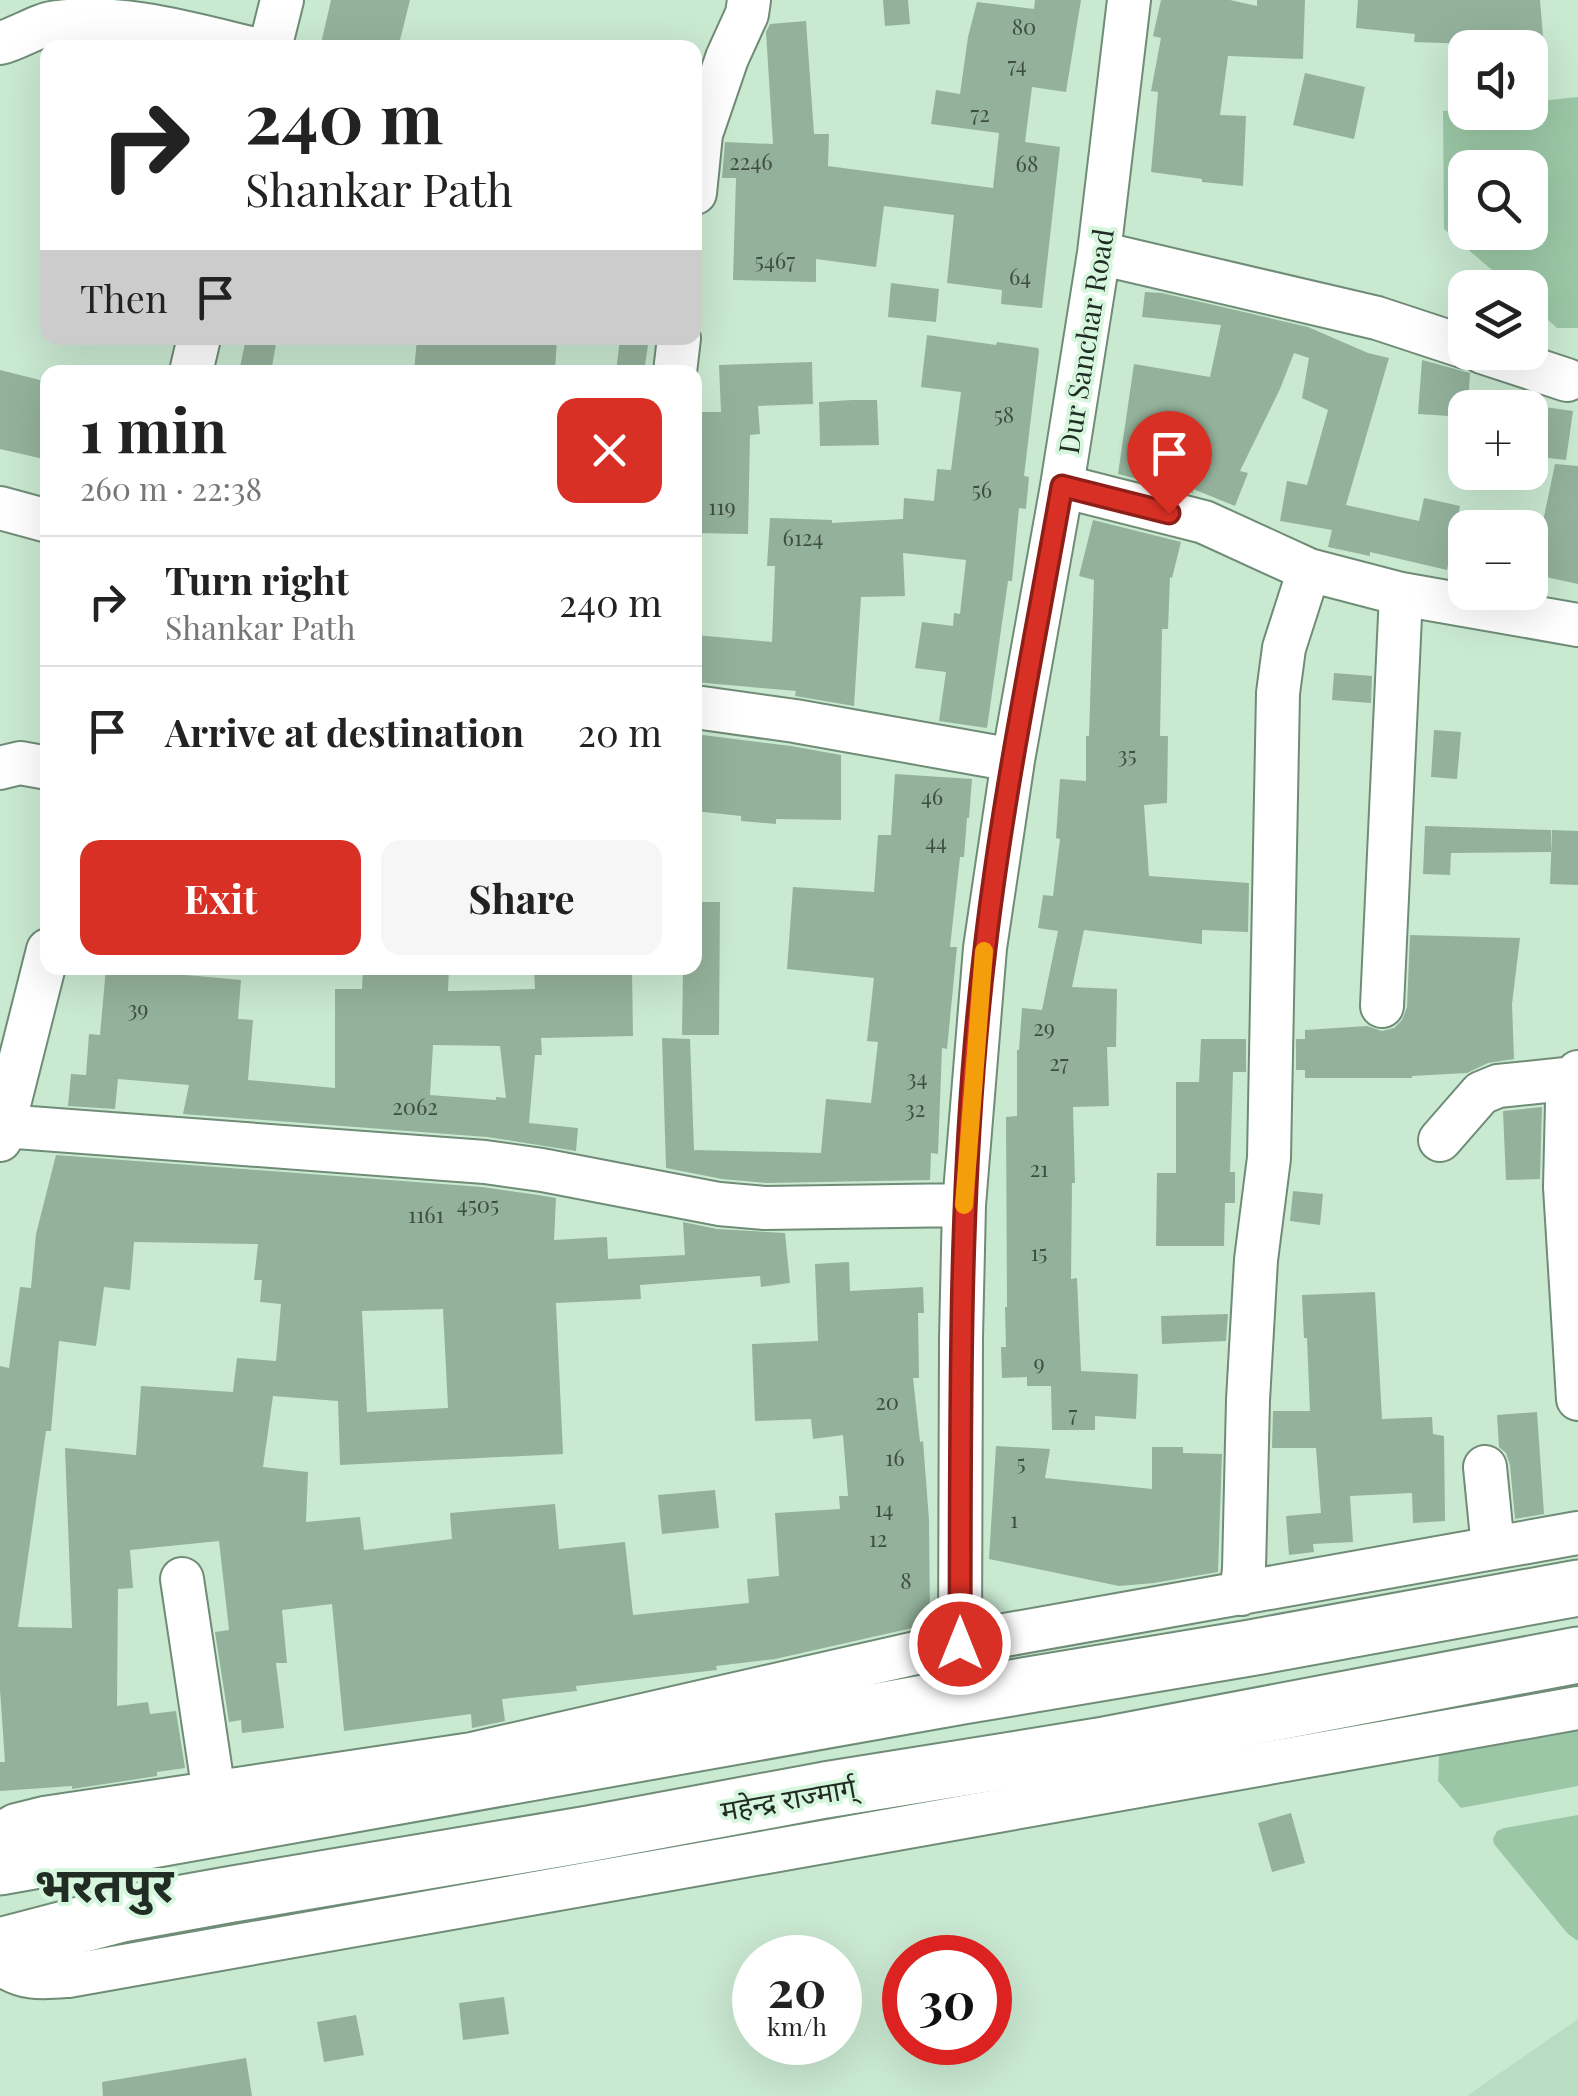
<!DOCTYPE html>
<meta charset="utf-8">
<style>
:root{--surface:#fff;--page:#f6f6f6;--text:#222;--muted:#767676;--line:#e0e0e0;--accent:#d93025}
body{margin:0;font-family:"Playfair Display","Noto Sans Devanagari",serif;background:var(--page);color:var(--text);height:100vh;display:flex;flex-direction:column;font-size:38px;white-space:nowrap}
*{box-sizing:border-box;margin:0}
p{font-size:32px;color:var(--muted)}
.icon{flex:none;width:55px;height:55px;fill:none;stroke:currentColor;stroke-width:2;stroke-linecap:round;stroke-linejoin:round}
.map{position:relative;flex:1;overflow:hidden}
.details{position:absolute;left:40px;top:365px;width:662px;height:610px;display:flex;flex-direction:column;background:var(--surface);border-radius:20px;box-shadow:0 10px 40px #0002}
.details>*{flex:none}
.hud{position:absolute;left:40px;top:40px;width:662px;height:305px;border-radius:20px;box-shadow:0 10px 40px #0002;background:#fff;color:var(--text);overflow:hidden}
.tools{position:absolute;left:1448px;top:30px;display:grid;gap:20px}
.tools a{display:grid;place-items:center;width:100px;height:100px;border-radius:20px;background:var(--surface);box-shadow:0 10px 40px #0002;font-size:50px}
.speed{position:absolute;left:732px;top:1935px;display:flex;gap:20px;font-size:50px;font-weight:700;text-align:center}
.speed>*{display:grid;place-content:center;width:130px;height:130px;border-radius:50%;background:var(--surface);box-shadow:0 10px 40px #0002;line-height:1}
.speed small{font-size:25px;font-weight:400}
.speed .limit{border:15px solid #d22;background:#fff;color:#111}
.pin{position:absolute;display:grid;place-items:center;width:85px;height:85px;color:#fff;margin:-102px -42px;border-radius:50% 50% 50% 0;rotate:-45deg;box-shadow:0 0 10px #0007}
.pin .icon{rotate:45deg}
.me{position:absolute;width:110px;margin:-55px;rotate:0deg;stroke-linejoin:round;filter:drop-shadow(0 0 8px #0008)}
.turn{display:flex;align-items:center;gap:35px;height:210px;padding:0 40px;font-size:45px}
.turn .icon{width:130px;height:130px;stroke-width:2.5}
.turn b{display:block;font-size:70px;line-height:85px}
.then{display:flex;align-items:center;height:95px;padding:0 40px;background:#0003;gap:20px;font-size:38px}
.round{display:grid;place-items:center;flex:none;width:105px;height:105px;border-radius:20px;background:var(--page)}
.summary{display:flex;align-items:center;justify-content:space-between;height:170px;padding:0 40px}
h1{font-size:60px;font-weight:700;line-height:75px}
.button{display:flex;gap:20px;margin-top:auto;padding:20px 40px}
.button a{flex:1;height:115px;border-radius:20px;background:var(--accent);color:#fff;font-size:40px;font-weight:700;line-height:115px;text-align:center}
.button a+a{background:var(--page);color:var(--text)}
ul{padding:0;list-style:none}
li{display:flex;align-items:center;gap:30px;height:130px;padding:0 40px;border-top:2px solid var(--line)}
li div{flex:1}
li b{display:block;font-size:38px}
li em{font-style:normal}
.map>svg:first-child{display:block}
.built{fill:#b9ddc2}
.green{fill:#9bc7a6;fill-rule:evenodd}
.building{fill:#94b29b;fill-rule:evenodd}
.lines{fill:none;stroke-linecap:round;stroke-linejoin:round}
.minor-casing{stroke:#6f8c76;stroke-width:46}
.highway-casing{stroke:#6f8c76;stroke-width:59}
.minor{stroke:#fff;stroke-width:42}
.highway{stroke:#fff;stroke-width:55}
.route-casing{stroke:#8d1f18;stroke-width:25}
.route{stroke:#d93025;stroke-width:18}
.slow{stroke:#f59e0b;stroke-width:18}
.labels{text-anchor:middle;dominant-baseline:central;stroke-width:8;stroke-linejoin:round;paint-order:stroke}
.number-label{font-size:22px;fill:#3e4e42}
.street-label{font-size:28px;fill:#212d24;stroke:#d7f6de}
.town-label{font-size:48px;font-weight:bold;fill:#212d24;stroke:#d7f6de}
</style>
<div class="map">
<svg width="1578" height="2096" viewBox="0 0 1578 2096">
<rect width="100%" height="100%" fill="#cae9d1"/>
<path class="built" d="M 1578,2019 L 1578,2096 L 1467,2096 Z"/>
<path class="green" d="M 1578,97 L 1578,328 L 1557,328 L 1530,304 L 1530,288 L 1512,287 L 1444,229 L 1443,111 L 1465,109 L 1465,112 L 1530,112 L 1530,102 ZM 1465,168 L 1530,168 L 1530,232 L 1465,232 Z
M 1578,1715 L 1578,1786 L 1461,1808 L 1438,1781 L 1439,1756 L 1448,1745 Z
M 1578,1815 L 1578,1941 L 1568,1934 L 1494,1844 L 1493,1839 L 1497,1831 L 1504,1828 Z"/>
<path class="building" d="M 331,0 L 410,0 L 398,48 L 320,48 Z
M 883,0 L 908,0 L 910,24 L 885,26 Z
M 1035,0 L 1081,0 L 1066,92 L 1032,87 L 1025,142 L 1060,147 L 1042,308 L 1001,304 L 1002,290 L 947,283 L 954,215 L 884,206 L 876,267 L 816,259 L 816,282 L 733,280 L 736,178 L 722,178 L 725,142 L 773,144 L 766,32 L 770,24 L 806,21 L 814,134 L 829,134 L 828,166 L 993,188 L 999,133 L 931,124 L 936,90 L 960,94 L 968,37 L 977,2 L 1034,9 Z
M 1161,0 L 1230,0 L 1257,6 L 1257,0 L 1305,0 L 1303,59 L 1228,56 L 1220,115 L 1246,116 L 1243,186 L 1202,182 L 1202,179 L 1151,172 L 1158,92 L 1151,91 L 1161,38 L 1153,36 Z
M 1358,0 L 1540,0 L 1544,48 L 1498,48 L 1498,45 L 1414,42 L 1415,34 L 1356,28 Z
M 1305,73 L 1365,87 L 1354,139 L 1293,125 Z
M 891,283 L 939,289 L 936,322 L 888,317 Z
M 1145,292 L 1162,293 L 1308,327 L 1368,353 L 1389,358 L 1346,505 L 1419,521 L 1424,498 L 1460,506 L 1447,570 L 1370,552 L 1370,556 L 1328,547 L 1332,530 L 1280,521 L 1287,481 L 1307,485 L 1328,410 L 1302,398 L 1309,358 L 1294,353 L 1280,389 L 1240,471 L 1248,473 L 1235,506 L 1193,489 L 1193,493 L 1118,474 L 1134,364 L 1210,377 L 1221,325 L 1142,317 Z
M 927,335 L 996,345 L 997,342 L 1038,348 L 1039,351 L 1024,476 L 1029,477 L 1026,509 L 1019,508 L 1012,581 L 1008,581 L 987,728 L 939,721 L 946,672 L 915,668 L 922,622 L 953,626 L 954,613 L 960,614 L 966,560 L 903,553 L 905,596 L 861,597 L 854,706 L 795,696 L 796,691 L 695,682 L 695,635 L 772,642 L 775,566 L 767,566 L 770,518 L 832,520 L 832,523 L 903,519 L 904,498 L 934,501 L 937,469 L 951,470 L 961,392 L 921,387 Z
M 246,338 L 277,338 L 271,372 L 239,372 Z
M 417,338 L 557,338 L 555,372 L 414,372 Z
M 620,338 L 649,338 L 644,372 L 616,372 Z
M 1422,360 L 1470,373 L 1468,408 L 1465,408 L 1465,417 L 1418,414 Z
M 812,362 L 813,404 L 758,406 L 760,434 L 750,435 L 748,534 L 695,533 L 695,412 L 721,412 L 719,365 Z
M 0,370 L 48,382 L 48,460 L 0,449 Z
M 852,400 L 877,400 L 879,445 L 820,446 L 819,402 Z
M 1530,405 L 1573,411 L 1566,460 L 1530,456 Z
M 1555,464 L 1578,466 L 1578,584 L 1532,574 Z
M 1093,520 L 1181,542 L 1172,578 L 1170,577 L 1168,629 L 1162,629 L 1160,736 L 1168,736 L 1167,803 L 1144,805 L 1149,876 L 1249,883 L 1248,932 L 1202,930 L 1202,944 L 1084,930 L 1072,987 L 1117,989 L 1116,1047 L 1107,1047 L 1109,1106 L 1073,1107 L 1075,1183 L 1072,1183 L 1071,1279 L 1077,1278 L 1081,1371 L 1138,1374 L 1136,1419 L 1095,1416 L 1095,1430 L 1052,1430 L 1051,1386 L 1027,1386 L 1027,1377 L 1002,1378 L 1001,1347 L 1006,1347 L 1005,1307 L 1007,1307 L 1006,1117 L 1017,1116 L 1017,1050 L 1019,1050 L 1022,1008 L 1042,1010 L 1058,931 L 1038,928 L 1043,895 L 1053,896 L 1060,839 L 1056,838 L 1060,779 L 1086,781 L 1086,736 L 1089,736 L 1094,580 L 1079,576 Z
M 1334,673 L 1372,676 L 1371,703 L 1332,700 Z
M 1434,730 L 1461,732 L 1457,779 L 1431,777 Z
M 695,734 L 791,746 L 841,755 L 841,820 L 776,819 L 776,824 L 741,821 L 741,816 L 695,811 Z
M 895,774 L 972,779 L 969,818 L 967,818 L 964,857 L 960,857 L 950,947 L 957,947 L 947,1049 L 942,1048 L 938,1154 L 931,1153 L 930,1180 L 766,1183 L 722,1179 L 666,1168 L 662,1038 L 690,1039 L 694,1150 L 821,1153 L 826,1099 L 871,1103 L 878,1042 L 867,1041 L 874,978 L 787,969 L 793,887 L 874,892 L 878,835 L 891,835 Z
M 1425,826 L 1551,830 L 1551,852 L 1451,853 L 1450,875 L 1423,874 Z
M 1552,830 L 1578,831 L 1578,885 L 1550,884 Z
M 695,902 L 720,902 L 719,1035 L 682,1035 L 683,970 L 695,970 Z
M 1410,935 L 1520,938 L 1512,1004 L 1514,1059 L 1488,1063 L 1467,1073 L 1412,1076 L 1412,1078 L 1305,1078 L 1305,1070 L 1296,1070 L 1296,1039 L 1305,1039 L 1305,1030 L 1367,1026 L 1382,1031 L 1394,1028 L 1402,1020 L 1407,1007 Z
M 106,968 L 187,968 L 186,975 L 241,980 L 238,1019 L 253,1020 L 248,1080 L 335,1088 L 335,989 L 362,989 L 363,968 L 449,968 L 448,991 L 456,991 L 535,989 L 534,968 L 563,968 L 563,971 L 632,969 L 633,1036 L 541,1038 L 542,1055 L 535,1055 L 529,1123 L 578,1128 L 576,1151 L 487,1137 L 183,1114 L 189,1085 L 118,1079 L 115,1109 L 68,1106 L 71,1074 L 86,1075 L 89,1034 L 100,1035 ZM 433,1045 L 500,1046 L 506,1098 L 496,1097 L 496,1100 L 430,1095 Z
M 1201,1039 L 1246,1039 L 1246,1072 L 1233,1072 L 1230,1172 L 1235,1172 L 1235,1203 L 1225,1203 L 1224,1246 L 1156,1246 L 1157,1173 L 1176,1173 L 1176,1082 L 1199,1082 Z
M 1542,1107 L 1540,1179 L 1506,1180 L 1503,1111 Z
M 56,1155 L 482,1187 L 538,1195 L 556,1198 L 554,1240 L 607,1237 L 608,1259 L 685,1255 L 683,1222 L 717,1229 L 785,1233 L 790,1283 L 761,1287 L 760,1276 L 640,1285 L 641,1299 L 556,1303 L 563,1454 L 340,1465 L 338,1401 L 273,1396 L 263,1467 L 308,1472 L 306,1522 L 360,1517 L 364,1550 L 452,1539 L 450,1513 L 555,1504 L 559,1549 L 625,1542 L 633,1615 L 749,1603 L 747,1579 L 779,1576 L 775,1513 L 840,1509 L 839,1496 L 848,1496 L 843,1435 L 813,1439 L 811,1419 L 755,1421 L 752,1344 L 818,1341 L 815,1264 L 849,1262 L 850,1291 L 923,1287 L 924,1313 L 918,1313 L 919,1378 L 913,1378 L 920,1442 L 923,1441 L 929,1520 L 930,1624 L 775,1659 L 716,1666 L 717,1670 L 576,1686 L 577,1691 L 502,1699 L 505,1721 L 472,1728 L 471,1714 L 344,1731 L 332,1604 L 282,1610 L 287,1663 L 276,1663 L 284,1728 L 242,1733 L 241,1720 L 229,1722 L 215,1632 L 229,1630 L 219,1541 L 130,1550 L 133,1588 L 118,1589 L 117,1706 L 148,1702 L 150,1714 L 176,1711 L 185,1768 L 157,1772 L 157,1776 L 72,1789 L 72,1786 L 0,1791 L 0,1762 L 5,1762 L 0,1690 L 0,1366 L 9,1368 L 20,1287 L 31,1288 L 36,1234 ZM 134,1242 L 258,1244 L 254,1280 L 262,1280 L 260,1302 L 281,1304 L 276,1361 L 237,1358 L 233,1392 L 141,1386 L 136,1455 L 65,1448 L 72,1628 L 18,1627 L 46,1431 L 51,1431 L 59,1341 L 96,1346 L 104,1287 L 130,1290 ZM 443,1309 L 448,1408 L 367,1412 L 362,1311 Z
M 1293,1191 L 1323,1194 L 1320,1225 L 1290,1221 Z
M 1375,1292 L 1382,1419 L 1432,1417 L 1433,1434 L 1444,1436 L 1445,1521 L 1413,1523 L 1412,1493 L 1350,1496 L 1353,1542 L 1313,1544 L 1314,1552 L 1289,1555 L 1286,1516 L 1321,1513 L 1316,1448 L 1272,1448 L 1273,1411 L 1310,1411 L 1307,1338 L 1304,1338 L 1302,1295 Z
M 1228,1314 L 1226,1341 L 1162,1344 L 1161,1316 Z
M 1537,1412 L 1544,1514 L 1515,1519 L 1510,1465 L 1506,1453 L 1499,1447 L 1497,1415 Z
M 996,1446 L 1050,1449 L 1045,1478 L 1152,1489 L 1152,1447 L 1183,1447 L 1183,1453 L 1222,1454 L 1218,1572 L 1154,1583 L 1119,1586 L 989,1559 Z
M 715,1490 L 719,1528 L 662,1534 L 658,1495 Z
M 1291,1813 L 1305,1863 L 1272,1872 L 1258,1823 Z
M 504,1997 L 509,2034 L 463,2040 L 459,2003 Z
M 356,2015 L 364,2055 L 324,2062 L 317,2022 Z
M 246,2058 L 252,2096 L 103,2096 L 102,2082 Z"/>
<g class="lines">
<defs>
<path id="minor" d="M 0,43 C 20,38 38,24 58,22 C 122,14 188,33 250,48
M 270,48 L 282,0
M 695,193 L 701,134 L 727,58 L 747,14 L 749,0
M 1099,253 L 1377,318 L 1465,347
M 1482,352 L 1567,380
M 191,372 L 199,338
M 675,372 L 679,338
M 1062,486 L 1204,522 L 1309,570 L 1401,594 L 1578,625
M 0,508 L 48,521
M 695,707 L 795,721 L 1013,760
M 0,768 L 20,763 L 48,768
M 1382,1006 L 1401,594
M 1578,1072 L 1567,1103 L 1565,1187 L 1578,1399
M 3,1126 L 485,1162 L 542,1170 L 719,1204 L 765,1208 L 964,1205
M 0,1140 L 48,950
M 1440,1140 L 1481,1093 L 1498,1086 L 1575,1078
M 1485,1467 L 1493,1548
M 182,1579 L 214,1793
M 1241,1594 L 1244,1569 L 1248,1400 L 1256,1260 L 1269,1158 L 1278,693 L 1284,648 L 1309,570
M 963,1696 L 960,1643 L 961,1338 L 964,1205 L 985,948 L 1013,760 L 1062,486 L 1099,253 L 1129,0
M 0,1834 L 16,1825 L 44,1818 L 472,1754 L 960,1643 L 1578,1533
M 0,1963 C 22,1980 41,1978 68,1976 L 1578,1708"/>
<path id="highway" d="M 0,1867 L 963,1696 L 1250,1648 L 1578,1588
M 0,1946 L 122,1914 L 227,1895 L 588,1834 L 825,1790 L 1099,1746 L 1578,1655"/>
</defs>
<use href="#minor" class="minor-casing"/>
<use href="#highway" class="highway-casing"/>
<use href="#minor" class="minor"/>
<use href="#highway" class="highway"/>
</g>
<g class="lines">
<defs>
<path id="route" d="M 960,1644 C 961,1412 957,1180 985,949 C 1003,794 1035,640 1062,486 L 1169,513"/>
</defs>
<use href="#route" class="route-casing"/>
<use href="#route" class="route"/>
<path class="slow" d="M 964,1205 L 984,951"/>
</g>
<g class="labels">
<g class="number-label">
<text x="1024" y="26">80</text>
<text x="1017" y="64">74</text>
<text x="980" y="113">72</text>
<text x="751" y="161">2246</text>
<text x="1027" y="163">68</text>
<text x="775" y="260">5467</text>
<text x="1020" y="276">64</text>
<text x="1004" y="414">58</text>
<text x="982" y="489">56</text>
<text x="722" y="506">119</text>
<text x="803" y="537">6124</text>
<text x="1127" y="754">35</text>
<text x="932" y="796">46</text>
<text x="936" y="841">44</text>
<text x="138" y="1008">39</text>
<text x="1044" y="1027">29</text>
<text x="1059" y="1062">27</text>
<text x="917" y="1077">34</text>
<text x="415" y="1106">2062</text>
<text x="915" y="1108">32</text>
<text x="1039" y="1168">21</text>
<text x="478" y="1204">4505</text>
<text x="426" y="1214">1161</text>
<text x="1039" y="1252">15</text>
<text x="1039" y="1362">9</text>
<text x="887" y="1401">20</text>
<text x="1073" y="1413">7</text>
<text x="895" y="1457">16</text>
<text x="1021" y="1462">5</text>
<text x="884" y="1508">14</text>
<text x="1014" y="1519">1</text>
<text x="878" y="1538">12</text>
<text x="906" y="1580">8</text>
</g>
<g class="street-label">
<text transform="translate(1085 341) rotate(-81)">Dur Sanchar Road</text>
<text transform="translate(788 1798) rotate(-10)">महेन्द्र राज्मार्ग्</text>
</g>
<g class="town-label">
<text x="104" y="1882">भरतपुर</text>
</g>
</g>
</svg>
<div class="tools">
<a><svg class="icon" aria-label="sound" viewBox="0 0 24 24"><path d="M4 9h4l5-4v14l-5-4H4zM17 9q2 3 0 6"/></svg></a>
<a><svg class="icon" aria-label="search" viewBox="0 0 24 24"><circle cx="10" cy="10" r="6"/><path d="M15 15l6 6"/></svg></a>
<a><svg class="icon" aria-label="layers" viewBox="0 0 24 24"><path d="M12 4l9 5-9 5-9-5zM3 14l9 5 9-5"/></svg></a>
<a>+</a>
<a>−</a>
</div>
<div class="speed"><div>20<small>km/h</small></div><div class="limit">30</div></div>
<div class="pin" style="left:1169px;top:513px;background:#d93025"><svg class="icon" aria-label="arrive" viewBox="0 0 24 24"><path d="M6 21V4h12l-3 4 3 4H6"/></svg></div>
<svg class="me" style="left:960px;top:1644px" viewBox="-20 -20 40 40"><circle r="17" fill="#d93025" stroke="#fff" stroke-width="3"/><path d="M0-11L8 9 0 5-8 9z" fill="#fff"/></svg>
<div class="hud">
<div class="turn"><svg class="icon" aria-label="right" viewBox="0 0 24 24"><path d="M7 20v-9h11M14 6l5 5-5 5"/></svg><div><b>240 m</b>Shankar Path</div></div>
<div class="then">Then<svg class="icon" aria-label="arrive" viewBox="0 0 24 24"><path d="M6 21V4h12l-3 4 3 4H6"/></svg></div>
</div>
<section class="details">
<div class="summary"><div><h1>1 min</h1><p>260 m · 22:38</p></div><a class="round" style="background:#d93025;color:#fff"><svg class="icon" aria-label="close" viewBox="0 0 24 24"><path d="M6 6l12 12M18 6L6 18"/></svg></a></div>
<ul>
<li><svg class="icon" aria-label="right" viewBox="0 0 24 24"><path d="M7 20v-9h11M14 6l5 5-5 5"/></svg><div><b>Turn right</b><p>Shankar Path</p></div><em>240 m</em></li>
<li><svg class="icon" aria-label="arrive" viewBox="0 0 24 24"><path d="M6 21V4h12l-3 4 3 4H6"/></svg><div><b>Arrive at destination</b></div><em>20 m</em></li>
</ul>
<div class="button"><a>Exit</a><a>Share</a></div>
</section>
</div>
